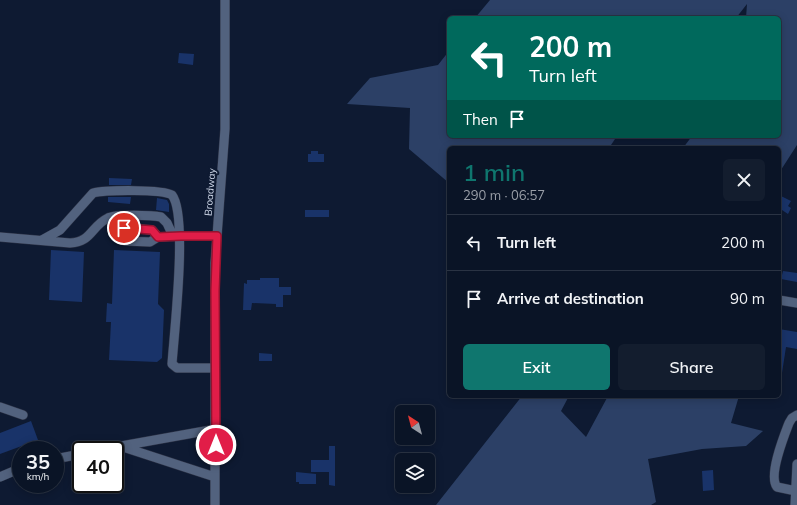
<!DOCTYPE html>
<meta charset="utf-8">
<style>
:root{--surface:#0a1426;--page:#131d2e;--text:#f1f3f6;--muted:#999ea7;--line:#2a3343;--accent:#0f766e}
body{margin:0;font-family:Mulish,sans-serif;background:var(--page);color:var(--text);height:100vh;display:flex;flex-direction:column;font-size:15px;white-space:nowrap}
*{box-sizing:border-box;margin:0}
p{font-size:13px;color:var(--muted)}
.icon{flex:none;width:22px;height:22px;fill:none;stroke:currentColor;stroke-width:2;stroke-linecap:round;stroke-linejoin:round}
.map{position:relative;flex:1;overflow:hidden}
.sheet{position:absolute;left:447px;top:146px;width:334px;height:252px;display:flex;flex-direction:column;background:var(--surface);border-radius:6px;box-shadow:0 2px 10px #0003,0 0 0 1px var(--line)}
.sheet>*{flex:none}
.hud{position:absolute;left:447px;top:16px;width:334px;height:122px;border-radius:6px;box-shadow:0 2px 10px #0003,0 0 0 1px var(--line);background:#00695c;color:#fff;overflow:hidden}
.needle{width:26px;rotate:324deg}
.fabs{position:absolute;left:395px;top:405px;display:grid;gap:8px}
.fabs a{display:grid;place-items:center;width:40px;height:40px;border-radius:6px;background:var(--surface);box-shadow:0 2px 10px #0003,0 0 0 1px var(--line);font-size:20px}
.speed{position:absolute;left:12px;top:441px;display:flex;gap:8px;font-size:20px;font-weight:700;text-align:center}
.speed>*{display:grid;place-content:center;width:52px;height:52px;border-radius:50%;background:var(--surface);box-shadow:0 2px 10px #0003,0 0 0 1px var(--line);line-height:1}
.speed small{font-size:10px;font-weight:400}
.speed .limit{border:2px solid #111;border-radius:6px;background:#fff;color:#111}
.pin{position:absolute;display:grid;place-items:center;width:34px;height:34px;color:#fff;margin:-17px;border:2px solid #fff;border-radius:50%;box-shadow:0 1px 4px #0007}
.me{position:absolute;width:44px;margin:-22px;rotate:0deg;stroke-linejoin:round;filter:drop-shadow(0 0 3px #0008)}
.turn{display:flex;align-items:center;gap:14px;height:84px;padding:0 16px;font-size:18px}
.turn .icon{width:52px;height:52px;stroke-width:2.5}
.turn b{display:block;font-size:28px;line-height:34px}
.then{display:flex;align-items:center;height:38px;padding:0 16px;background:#0003;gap:8px;font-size:15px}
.round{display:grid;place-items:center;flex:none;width:42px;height:42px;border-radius:6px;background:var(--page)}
.overview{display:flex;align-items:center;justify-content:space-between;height:68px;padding:0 16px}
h1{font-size:24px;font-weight:600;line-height:30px;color:var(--accent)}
.action{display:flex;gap:8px;margin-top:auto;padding:8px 16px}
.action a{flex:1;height:46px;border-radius:6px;background:var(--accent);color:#fff;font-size:16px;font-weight:600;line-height:46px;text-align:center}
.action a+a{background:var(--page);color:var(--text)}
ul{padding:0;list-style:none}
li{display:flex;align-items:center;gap:12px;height:56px;padding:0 16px;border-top:1px solid var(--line)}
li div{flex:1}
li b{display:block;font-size:15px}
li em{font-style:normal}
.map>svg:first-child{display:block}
.green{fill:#2c4066}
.building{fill:#193369}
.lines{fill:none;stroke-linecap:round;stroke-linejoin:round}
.minor-casing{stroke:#2e3447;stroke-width:10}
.minor{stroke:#52627e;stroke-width:9}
.route-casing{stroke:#92132f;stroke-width:10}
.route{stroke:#e11d48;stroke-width:7}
.labels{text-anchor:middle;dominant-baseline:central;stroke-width:4;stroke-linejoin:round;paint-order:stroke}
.street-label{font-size:10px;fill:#d3dced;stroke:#0e1a32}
</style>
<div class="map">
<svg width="797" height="505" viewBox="0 0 797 505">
<rect width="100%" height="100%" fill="#0e1a32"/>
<path class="green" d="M 490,0 L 797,0 L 797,145 L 779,173 L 779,148 L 683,148 L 692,136 L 779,136 L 779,18 L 746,18 L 747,4 L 736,18 L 475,18 Z
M 449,51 L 449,136 L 617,136 L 609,148 L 449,148 L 449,183 L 409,149 L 410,108 L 347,104 L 370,78 L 438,65 Z
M 522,396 L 569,396 L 561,411 L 586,437 L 608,396 L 739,396 L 731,423 L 763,431 L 746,446 L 702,449 L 648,459 L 656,502 L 651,505 L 436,505 Z"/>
<path class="building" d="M 179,53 L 194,54 L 193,65 L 178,63 Z
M 311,151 L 318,151 L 318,154 L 324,154 L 324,162 L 308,162 L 308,154 L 311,154 Z
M 109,178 L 132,179 L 131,185 L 109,185 Z
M 781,196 L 791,201 L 788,206 L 791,208 L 788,214 L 779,208 L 779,199 Z
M 108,197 L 131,197 L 130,204 L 108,202 Z
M 157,198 L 167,200 L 169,204 L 169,212 L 156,210 Z
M 305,210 L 329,210 L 329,217 L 305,217 Z
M 51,250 L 84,252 L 82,302 L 49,300 Z
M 114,250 L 160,252 L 158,304 L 164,310 L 162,358 L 157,362 L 109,360 L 111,322 L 106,322 L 107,303 L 112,304 Z
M 783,271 L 797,273 L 797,282 L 781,279 Z
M 260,278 L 279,278 L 279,287 L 291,287 L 291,295 L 283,295 L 283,307 L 276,307 L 276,304 L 252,303 L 251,310 L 243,310 L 244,283 L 247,284 L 247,280 L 260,280 Z
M 779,329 L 797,332 L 797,349 L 786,347 L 782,373 L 779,372 Z
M 259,353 L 272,354 L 272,361 L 259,361 Z
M 31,421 L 38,440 L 0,454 L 0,433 Z
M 329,446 L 335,446 L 335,486 L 329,485 L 329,472 L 311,472 L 311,460 L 329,460 Z
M 713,470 L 714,490 L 703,491 L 702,471 Z
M 296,472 L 316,474 L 316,484 L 299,484 L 299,482 L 296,482 Z"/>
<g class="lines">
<defs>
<path id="minor" d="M 0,237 L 70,243 C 92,242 91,226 108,218 C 115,214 152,215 161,217 L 167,223 L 173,236
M 158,237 L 152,230 L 126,228 L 121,232 L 121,239 L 125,241 L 150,242 L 158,237 L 181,236 L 217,236
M 42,240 L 60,230 L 93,193 C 105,190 162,189 172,195 C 188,215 174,334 172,364 L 177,368 L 215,368
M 779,300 L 797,303
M 0,407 L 23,415
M 123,447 L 215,477
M 99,450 L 216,429
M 55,459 L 81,454
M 0,477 L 21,468
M 796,491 L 777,487 C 768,476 784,436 789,423 L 792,418 L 797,415
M 215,505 L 215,263 L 225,129 L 225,0
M 795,505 L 797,464"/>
</defs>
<use href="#minor" class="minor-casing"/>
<use href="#minor" class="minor"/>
</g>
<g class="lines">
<defs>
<path id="route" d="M 124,228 L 152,230 L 158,237 L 181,236 L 217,236 L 215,291 L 216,445"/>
</defs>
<use href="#route" class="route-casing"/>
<use href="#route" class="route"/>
</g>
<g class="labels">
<g class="street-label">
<text transform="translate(210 192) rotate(-85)">Broadway</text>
</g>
</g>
</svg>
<div class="fabs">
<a><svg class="needle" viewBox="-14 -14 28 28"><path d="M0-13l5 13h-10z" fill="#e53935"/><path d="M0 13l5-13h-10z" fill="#999ea7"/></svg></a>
<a><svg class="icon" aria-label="layers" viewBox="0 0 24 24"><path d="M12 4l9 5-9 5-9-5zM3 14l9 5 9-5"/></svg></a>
</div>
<div class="speed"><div>35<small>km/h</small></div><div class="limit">40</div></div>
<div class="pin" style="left:124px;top:228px;background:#d93025"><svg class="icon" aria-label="arrive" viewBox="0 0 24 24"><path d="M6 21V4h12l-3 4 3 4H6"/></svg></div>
<svg class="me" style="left:216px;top:445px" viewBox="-20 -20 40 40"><circle r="17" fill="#e11d48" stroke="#fff" stroke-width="3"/><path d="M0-11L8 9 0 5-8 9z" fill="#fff"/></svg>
<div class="hud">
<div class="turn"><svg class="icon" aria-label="left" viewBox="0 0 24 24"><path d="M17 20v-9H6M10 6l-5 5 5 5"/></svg><div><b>200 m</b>Turn left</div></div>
<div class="then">Then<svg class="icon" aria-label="arrive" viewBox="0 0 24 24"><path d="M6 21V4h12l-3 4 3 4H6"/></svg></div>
</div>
<section class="sheet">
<div class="overview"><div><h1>1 min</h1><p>290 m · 06:57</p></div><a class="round"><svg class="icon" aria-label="close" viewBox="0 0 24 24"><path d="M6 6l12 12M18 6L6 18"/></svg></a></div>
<ul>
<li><svg class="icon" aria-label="left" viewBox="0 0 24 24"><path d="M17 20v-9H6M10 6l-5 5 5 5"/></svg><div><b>Turn left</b></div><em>200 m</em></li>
<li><svg class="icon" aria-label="arrive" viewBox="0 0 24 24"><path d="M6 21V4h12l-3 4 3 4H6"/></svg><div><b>Arrive at destination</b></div><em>90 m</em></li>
</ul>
<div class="action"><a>Exit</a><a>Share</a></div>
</section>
</div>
